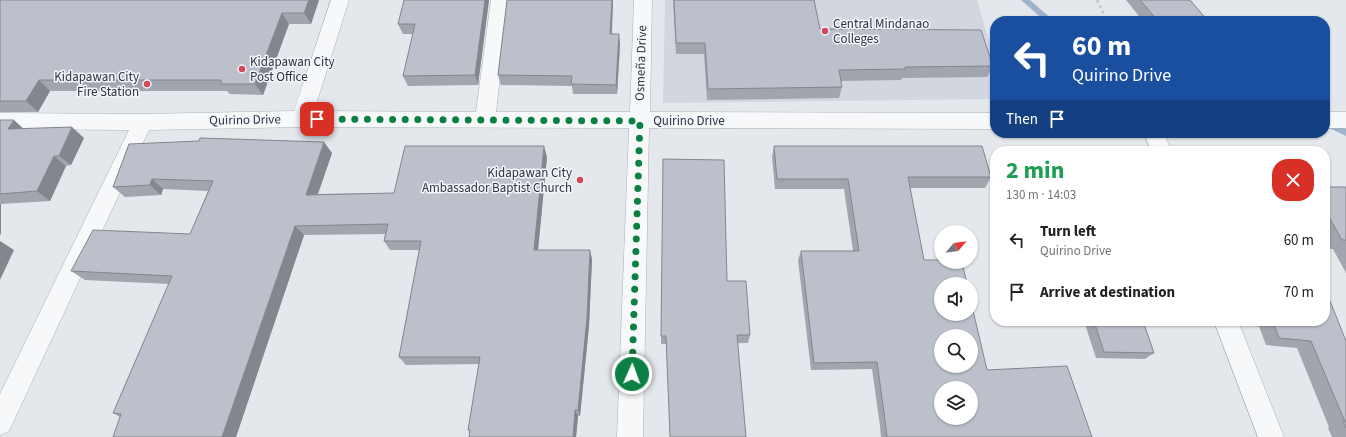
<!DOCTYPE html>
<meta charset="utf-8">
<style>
:root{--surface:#fff;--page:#f2f2f2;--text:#202124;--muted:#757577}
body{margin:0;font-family:"Source Sans 3",sans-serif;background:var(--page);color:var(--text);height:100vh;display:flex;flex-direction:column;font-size:15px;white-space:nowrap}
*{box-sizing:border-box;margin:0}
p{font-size:13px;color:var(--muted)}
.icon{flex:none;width:22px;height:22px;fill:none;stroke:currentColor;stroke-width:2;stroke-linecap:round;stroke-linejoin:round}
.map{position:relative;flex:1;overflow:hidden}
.drawer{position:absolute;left:990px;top:146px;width:340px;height:180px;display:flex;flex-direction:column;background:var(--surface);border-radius:16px;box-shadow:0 1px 3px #0004}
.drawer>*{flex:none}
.top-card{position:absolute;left:990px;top:16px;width:340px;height:122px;border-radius:16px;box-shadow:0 1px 3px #0004;background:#1a4fa0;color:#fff;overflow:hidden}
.needle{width:26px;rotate:62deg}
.tools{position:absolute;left:934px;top:225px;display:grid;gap:8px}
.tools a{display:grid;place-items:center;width:44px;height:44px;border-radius:50%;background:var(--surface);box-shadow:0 1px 3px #0004;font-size:20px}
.pin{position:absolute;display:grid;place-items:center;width:34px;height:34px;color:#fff;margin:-17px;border-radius:8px;box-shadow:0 2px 6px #0006}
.me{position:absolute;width:44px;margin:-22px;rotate:2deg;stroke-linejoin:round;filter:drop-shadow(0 0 3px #0008)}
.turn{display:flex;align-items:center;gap:14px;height:84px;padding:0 16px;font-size:18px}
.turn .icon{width:52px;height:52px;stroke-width:2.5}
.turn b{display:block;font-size:28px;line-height:34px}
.then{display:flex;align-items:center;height:38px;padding:0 16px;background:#0003;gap:8px;font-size:15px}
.round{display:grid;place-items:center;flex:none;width:42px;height:42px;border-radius:16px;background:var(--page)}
.summary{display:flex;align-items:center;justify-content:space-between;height:68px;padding:0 16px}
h1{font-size:24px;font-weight:700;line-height:30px;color:#1e9e55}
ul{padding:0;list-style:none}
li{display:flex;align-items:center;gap:12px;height:52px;padding:0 16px}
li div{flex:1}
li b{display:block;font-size:15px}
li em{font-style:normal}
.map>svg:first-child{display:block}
.built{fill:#d2d6de}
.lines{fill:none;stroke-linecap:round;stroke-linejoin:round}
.stream{fill:#9fb4cc;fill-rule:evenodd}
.minor-casing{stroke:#a9aeb7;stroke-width:1}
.path{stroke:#c2c5cb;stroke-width:2.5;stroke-dasharray:3 3;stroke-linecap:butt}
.minor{fill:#f7f8fa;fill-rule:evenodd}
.wall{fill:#a1a5ae}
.shaded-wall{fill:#83868d}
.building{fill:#bbc0ca;stroke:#83868d;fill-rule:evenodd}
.route{stroke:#0b8043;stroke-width:7;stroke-dasharray:0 12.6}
.poi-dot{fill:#d1495b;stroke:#f4f6f9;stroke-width:1.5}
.labels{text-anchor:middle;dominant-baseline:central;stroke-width:3;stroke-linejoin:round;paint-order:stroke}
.poi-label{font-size:13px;fill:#2b3445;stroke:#f4f6f9;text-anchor:start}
.street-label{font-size:13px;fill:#2b3445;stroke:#f4f6f9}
</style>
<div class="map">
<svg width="1346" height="437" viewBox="0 0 1346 437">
<rect width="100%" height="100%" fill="#e4e7ec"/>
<path class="built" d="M 665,0 L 977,0 L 995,61 L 995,99 L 663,103 Z"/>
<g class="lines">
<path class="stream" d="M 1021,0 L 1030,0 L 1054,21 L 1045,21 Z
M 1325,119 L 1346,129 L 1346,136 L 1325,126 Z"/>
<defs>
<path id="minor" d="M 331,0 L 349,0 L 314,111 L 476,112 L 491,0 L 509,0 L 496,112 L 630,112 L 634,0 L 652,0 L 650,112 L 995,113 L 995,129 L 649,128 L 643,437 L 617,437 L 629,128 L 301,127 L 149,130 L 9,431 L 0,435 L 0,394 L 129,130 L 0,129 L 0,113 L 143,114 L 294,111 Z
M 1325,112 L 1346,112 L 1346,128 L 1325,128 Z
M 1144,133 L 1164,133 L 1171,151 L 1151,151 Z
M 1214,321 L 1238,321 L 1284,437 L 1258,437 Z"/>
</defs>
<use href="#minor" class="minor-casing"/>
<path class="path" d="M 1097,0 L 1107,21"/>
<use href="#minor" class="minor"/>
</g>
<path class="wall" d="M 0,0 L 319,0 L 311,24 L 289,24 L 263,95 L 230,94 L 227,91 L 50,91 L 38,112 L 0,112 Z
M 489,0 L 478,85 L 408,86 L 403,76 L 413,34 L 403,34 L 398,24 Z
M 507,0 L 613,0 L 612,34 L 620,44 L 617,94 L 573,94 L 572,86 L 501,85 L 498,75 Z
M 673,0 L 814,0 L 820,29 L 993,66 L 987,77 L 902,78 L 901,80 L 841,81 L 842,87 L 839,98 L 707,100 L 704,54 L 676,54 Z
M 1126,0 L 1190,0 L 1208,21 L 1143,21 Z
M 0,120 L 24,129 L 84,138 L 71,165 L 66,166 L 50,201 L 1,204 L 1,233 L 0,235 Z
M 129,144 L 332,153 L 318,194 L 394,193 L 547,157 L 538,250 L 592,259 L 589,326 L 580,416 L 578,416 L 576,437 L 469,437 L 470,432 L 468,430 L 479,364 L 406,365 L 399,357 L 419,250 L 390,250 L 384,241 L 385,234 L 304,235 L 236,437 L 113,437 L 120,417 L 113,413 L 169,284 L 85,280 L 71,271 L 190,234 L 208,191 L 163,189 L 161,195 L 125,197 L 113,187 Z
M 774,146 L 991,177 L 985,188 L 910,188 L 924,260 L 987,370 L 1092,437 L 881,437 L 880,426 L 872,369 L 811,370 L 798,260 L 801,251 L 853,251 L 844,189 L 775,189 L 772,157 Z
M 1325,187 L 1346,187 L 1346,273 L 1333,249 L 1329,249 L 1325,242 Z
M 727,281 L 750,335 L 748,343 L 661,344 L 661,336 Z
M 1084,321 L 1143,321 L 1154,353 L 1145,359 L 1096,358 Z
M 1257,321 L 1325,321 L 1346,341 L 1346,437 L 1332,437 L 1328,428 L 1329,427 L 1297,348 L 1266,345 Z"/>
<path class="shaded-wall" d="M 309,0 L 319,0 L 311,24 L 304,13 Z
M 485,0 L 489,0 L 478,85 L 475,75 Z
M 612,0 L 613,0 L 611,44 L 610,34 Z
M 282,13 L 289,24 L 263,95 L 255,84 Z
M 619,34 L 620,44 L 617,94 L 616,85 Z
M 39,80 L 50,91 L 38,112 L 26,101 Z
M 14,120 L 26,131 L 8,129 Z
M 72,127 L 84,138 L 71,165 L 59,156 Z
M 324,142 L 332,153 L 314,205 L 306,195 Z
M 544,146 L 547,157 L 537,260 L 534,250 Z
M 54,156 L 66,166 L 50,201 L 37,191 Z
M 152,179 L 163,189 L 161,195 L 150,185 Z
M 0,204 L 1,204 L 1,233 L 0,235 Z
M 295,226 L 304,235 L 236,437 L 222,437 Z
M 0,241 L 14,250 L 0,280 Z
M 590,250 L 592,259 L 589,326 L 580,416 L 578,410 Z
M 575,410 L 578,416 L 576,437 L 573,437 Z"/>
<path class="building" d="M 0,0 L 309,0 L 304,13 L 282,13 L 255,84 L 221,84 L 221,80 L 39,80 L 26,101 L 0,101 Z
M 404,0 L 485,0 L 475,75 L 403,76 L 415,24 L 398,24 Z
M 507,0 L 612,0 L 610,34 L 619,34 L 616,85 L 571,84 L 572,76 L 498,75 Z
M 674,0 L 814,0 L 820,29 L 981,30 L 993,66 L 905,67 L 905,69 L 839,70 L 842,87 L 708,89 L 705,43 L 676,43 Z
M 1140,0 L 1190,0 L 1208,21 L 1158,21 Z
M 0,120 L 14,120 L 8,129 L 72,127 L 59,156 L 54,156 L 37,191 L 0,194 Z
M 200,138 L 324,142 L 306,195 L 394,193 L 405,146 L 544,146 L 534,250 L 590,250 L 587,318 L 578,410 L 575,410 L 573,437 L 469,437 L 470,430 L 468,430 L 480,357 L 399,357 L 421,241 L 384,241 L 388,224 L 295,226 L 222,437 L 113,437 L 121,414 L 113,413 L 172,276 L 71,271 L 93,230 L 190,234 L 213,181 L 152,179 L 150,185 L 113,187 L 129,144 L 199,141 Z
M 774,146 L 982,146 L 991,177 L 908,177 L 924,260 L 941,260 L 941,262 L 962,262 L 967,284 L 941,284 L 941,314 L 971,314 L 971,302 L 987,370 L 1067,366 L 1092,437 L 887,437 L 885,420 L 877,362 L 814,363 L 801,251 L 859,251 L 848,179 L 777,179 ZM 941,336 L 971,336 L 971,366 L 941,366 ZM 941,388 L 971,388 L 971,418 L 941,418 Z
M 1193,150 L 1235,150 L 1236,151 L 1194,151 Z
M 663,159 L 724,160 L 727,281 L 746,281 L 750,335 L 737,335 L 746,437 L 670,437 L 666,336 L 661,336 Z
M 1325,187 L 1346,187 L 1346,240 L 1342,240 L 1325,210 Z
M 1325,296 L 1328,296 L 1346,341 L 1346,428 L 1343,422 L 1345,422 L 1311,341 L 1279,338 L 1273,321 L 1325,321 Z
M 1094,321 L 1143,321 L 1154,353 L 1104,352 Z"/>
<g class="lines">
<path class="route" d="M 317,119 L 640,121 L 632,374"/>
</g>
<g class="poi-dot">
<circle cx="825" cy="31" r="4"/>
<circle cx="242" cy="69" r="4"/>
<circle cx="147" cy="84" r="4"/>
<circle cx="580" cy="180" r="4"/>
</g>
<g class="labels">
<g class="poi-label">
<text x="833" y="24">Central Mindanao<tspan x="833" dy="15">Colleges</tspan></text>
<text x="250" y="62">Kidapawan City<tspan x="250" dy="15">Post Office</tspan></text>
<text x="139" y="77" text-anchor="end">Kidapawan City<tspan x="139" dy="15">Fire Station</tspan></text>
<text x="572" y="173" text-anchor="end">Kidapawan City<tspan x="572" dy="15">Ambassador Baptist Church</tspan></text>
</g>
<g class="street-label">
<text transform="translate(641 63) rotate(-88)">Osmeña Drive</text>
<text transform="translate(245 120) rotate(-1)">Quirino Drive</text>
<text x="689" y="121">Quirino Drive</text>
</g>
</g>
</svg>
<div class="tools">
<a><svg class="needle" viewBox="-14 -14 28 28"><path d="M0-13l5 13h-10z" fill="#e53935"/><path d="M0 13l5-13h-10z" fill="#757577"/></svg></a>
<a><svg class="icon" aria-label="sound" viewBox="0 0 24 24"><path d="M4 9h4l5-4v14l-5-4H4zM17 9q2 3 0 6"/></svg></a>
<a><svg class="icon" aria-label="search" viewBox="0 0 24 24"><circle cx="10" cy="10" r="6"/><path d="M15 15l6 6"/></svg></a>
<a><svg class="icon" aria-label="layers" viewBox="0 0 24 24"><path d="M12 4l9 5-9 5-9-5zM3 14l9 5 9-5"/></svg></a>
</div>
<div class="pin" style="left:317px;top:119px;background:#d93025"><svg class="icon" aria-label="arrive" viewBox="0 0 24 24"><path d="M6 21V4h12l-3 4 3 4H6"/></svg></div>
<svg class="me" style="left:632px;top:374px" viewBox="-20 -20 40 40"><circle r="17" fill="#0b8043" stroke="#fff" stroke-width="3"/><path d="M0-11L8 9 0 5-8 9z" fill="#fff"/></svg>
<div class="top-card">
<div class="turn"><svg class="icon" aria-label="left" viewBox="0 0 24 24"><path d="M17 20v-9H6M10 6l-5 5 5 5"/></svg><div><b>60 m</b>Quirino Drive</div></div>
<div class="then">Then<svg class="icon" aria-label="arrive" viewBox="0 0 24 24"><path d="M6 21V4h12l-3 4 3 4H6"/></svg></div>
</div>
<section class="drawer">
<div class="summary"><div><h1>2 min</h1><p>130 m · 14:03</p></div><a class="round" style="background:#d93025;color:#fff"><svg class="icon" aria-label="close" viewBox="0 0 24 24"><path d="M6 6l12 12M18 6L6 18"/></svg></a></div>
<ul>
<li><svg class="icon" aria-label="left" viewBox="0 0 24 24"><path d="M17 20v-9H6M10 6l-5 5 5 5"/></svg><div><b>Turn left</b><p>Quirino Drive</p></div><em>60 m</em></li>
<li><svg class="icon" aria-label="arrive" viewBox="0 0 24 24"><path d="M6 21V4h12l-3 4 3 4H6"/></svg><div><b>Arrive at destination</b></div><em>70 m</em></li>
</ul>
</section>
</div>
